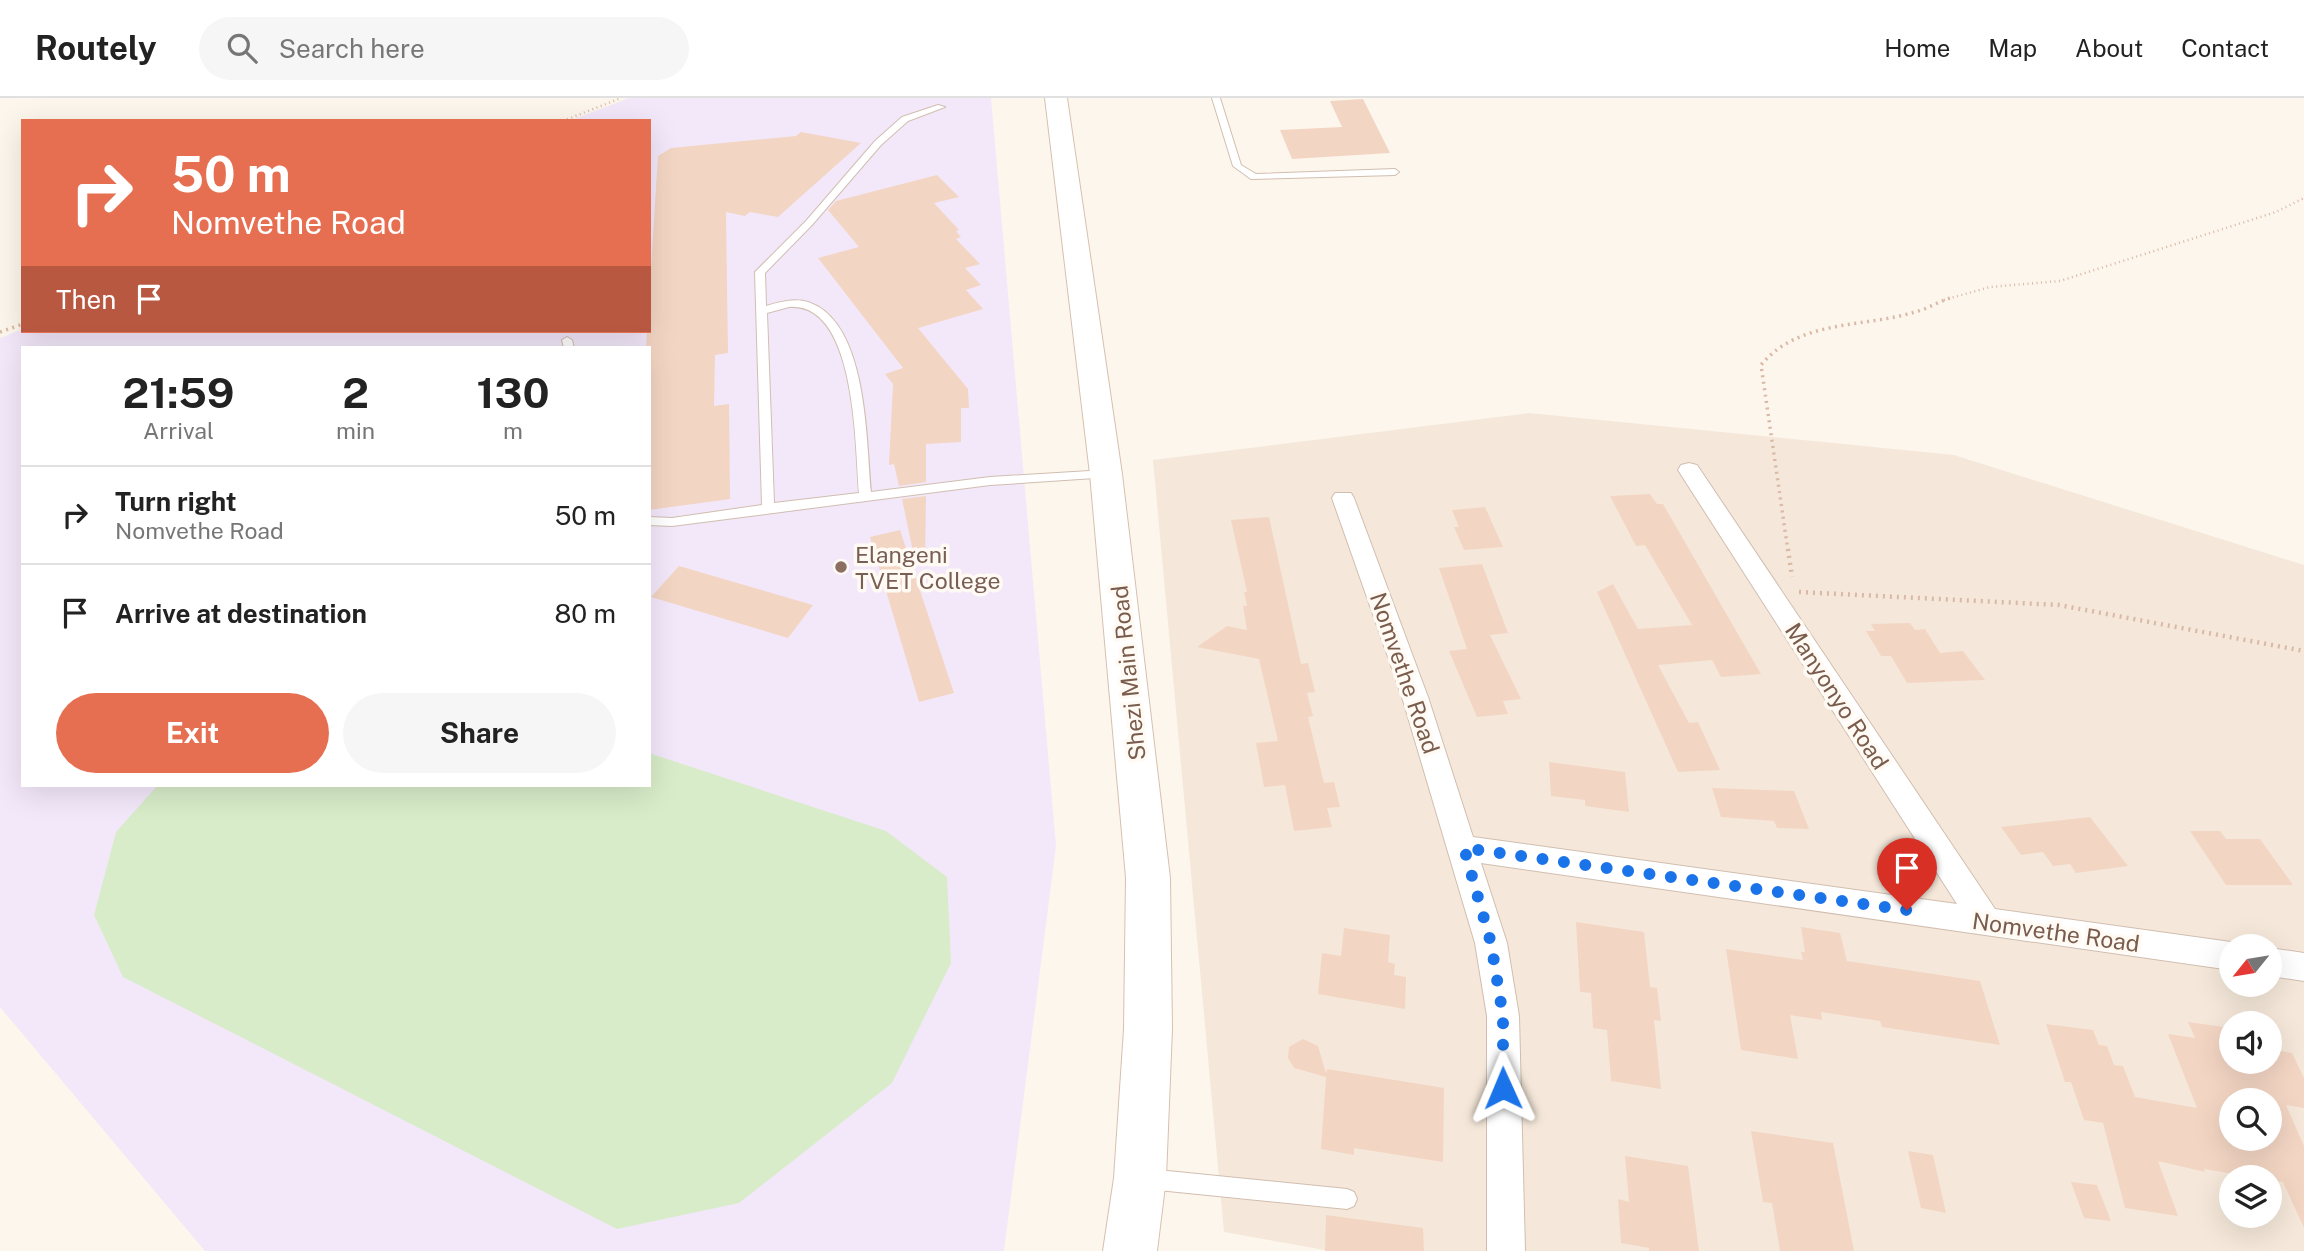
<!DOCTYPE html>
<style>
:root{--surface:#fff;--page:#f6f6f6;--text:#222;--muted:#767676;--line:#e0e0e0;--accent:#e76f51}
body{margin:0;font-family:"Public Sans",sans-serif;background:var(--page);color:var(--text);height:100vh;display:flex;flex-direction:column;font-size:26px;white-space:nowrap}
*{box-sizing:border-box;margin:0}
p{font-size:23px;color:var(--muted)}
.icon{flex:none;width:38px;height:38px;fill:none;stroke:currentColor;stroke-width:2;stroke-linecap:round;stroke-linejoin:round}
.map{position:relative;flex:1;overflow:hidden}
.sheet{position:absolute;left:21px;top:248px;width:630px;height:441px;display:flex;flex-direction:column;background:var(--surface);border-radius:0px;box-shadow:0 7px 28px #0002}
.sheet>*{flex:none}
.banner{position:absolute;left:21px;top:21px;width:630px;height:214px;border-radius:0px;box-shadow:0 7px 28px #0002;background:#e76f51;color:#fff;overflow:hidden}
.needle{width:46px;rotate:240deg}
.fabs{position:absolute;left:2219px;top:836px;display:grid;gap:14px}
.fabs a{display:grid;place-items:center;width:63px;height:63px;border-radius:50%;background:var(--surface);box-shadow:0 7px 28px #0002;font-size:35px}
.pin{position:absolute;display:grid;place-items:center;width:60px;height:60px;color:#fff;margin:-72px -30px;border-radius:50% 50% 50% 0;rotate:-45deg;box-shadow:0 0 7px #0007}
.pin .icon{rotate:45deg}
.me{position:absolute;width:77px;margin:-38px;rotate:359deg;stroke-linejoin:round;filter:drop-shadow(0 0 5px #0008)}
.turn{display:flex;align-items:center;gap:24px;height:147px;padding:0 35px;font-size:32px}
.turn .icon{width:91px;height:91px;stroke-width:2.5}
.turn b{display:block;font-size:49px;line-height:60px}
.then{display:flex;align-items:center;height:66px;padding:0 35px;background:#0003;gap:14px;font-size:26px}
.eta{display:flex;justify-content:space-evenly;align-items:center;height:119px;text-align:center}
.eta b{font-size:42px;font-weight:700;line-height:49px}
.button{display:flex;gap:14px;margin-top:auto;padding:14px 35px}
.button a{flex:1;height:80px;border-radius:42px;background:var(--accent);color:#fff;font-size:28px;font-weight:700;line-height:80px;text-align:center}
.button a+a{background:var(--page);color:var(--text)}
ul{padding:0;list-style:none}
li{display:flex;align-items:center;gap:21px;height:98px;padding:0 35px;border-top:2px solid var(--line)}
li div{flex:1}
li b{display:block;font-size:26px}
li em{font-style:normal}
header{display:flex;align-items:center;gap:42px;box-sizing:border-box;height:98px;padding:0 35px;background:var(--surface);border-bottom:2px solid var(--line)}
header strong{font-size:33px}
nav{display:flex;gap:38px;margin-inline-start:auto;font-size:24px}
.search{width:490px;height:63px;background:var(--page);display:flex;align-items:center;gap:18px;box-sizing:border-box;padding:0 24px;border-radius:38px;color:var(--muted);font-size:26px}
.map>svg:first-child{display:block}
.residential{fill:#f5e8da;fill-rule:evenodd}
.education{fill:#f3e8fa;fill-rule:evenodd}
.green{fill:#d8ecc9}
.building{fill:#f3d5c3;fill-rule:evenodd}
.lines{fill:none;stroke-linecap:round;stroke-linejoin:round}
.lane-casing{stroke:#d1beb0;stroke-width:2}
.street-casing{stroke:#d1beb0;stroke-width:2}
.secondary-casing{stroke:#d6c0b0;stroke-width:2}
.path-far2{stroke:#d9b8a5;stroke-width:2.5;stroke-dasharray:1 3.5;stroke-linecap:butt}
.path-far1{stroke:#d9b8a5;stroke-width:3.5;stroke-dasharray:2 4.5;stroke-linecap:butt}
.path{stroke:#d9b8a5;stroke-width:4.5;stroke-dasharray:2 5;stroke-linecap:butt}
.lane{fill:#fff;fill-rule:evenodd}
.street{fill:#fff;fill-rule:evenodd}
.secondary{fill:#fff;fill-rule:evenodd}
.route{stroke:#1a73e8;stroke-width:12;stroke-dasharray:0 21.6}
.education-dot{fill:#8d6e63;stroke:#fffaf3;stroke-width:2.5}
.labels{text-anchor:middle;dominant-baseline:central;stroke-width:7;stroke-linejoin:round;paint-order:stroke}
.education-label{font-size:23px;fill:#785e54;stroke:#fffaf3;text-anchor:start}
.street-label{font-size:23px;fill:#7a5c4d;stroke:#fffaf3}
</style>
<header>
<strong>Routely</strong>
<div class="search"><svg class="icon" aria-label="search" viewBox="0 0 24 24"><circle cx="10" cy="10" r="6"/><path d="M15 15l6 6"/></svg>Search here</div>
<nav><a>Home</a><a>Map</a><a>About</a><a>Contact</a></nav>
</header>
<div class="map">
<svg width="2304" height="1153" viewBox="0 0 2304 1153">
<rect width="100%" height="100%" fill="#fdf6ec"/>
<path class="residential" d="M 1529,315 L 1954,357 L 2304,467 L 2304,1153 L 1330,1153 L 1224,1134 L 1153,362 ZM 2231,849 L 2270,849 L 2270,887 L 2231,887 ZM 2231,926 L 2270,926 L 2270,964 L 2231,964 ZM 2231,1003 L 2270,1003 L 2270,1041 L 2231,1041 ZM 2231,1080 L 2270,1080 L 2270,1118 L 2231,1118 Z"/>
<path class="education" d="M 629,0 L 991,0 L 1056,748 L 1004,1153 L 205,1153 L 0,909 L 0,240 L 23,231 L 649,233 L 649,23 L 569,23 ZM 23,250 L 649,250 L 649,688 L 23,688 Z"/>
<path class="green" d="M 649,655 L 886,733 L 947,779 L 951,865 L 892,985 L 739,1105 L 617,1131 L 123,879 L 94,817 L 116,734 L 157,688 L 649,688 Z"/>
<path class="building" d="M 1363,1 L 1390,55 L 1292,61 L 1280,32 L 1342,29 L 1330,3 Z
M 801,34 L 861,45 L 778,119 L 750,114 L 745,118 L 726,114 L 728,255 L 715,257 L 714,308 L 729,306 L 730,401 L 649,412 L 649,250 L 646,250 L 658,58 L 671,50 L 796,38 Z
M 937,77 L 959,99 L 934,105 L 959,132 L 956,133 L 961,139 L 956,141 L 980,166 L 965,170 L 981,187 L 966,192 L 983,211 L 918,230 L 968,291 L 969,310 L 961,310 L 961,344 L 926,346 L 926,384 L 899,388 L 894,366 L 889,367 L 893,286 L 885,276 L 903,270 L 818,160 L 859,149 L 828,112 L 836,103 Z
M 1650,396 L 1657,406 L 1663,406 L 1761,576 L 1721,579 L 1712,562 L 1658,567 L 1689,625 L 1698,624 L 1720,672 L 1678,674 L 1597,494 L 1613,486 L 1638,531 L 1692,527 L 1645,447 L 1636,448 L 1610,398 Z
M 926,398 L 925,462 L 915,463 L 902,401 Z
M 1485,409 L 1503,449 L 1464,452 L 1454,429 L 1459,429 L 1452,412 Z
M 1269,419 L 1301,566 L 1308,565 L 1315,594 L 1307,595 L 1313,618 L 1308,619 L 1324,685 L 1334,684 L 1340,709 L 1327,710 L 1332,729 L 1294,733 L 1285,687 L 1264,689 L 1256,645 L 1278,643 L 1259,561 L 1197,549 L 1227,528 L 1247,532 L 1243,508 L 1247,508 L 1244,494 L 1247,494 L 1231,422 Z
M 900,432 L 954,595 L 919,604 L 870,439 Z
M 1482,466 L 1508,535 L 1490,537 L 1521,601 L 1503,603 L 1508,616 L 1477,619 L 1449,553 L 1467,551 L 1439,470 Z
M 679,468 L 813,507 L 788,540 L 651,499 Z
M 1910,525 L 1915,532 L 1925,531 L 1940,555 L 1963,553 L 1985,582 L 1907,585 L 1891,558 L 1881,558 L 1866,533 L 1875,533 L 1871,526 Z
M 1549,664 L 1625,674 L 1629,714 L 1585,708 L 1585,702 L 1551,698 Z
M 1712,690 L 1794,693 L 1809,731 L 1777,730 L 1774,723 L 1721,719 Z
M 2090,719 L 2128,768 L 2076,775 L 2070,766 L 2053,768 L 2043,754 L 2021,757 L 2001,729 Z
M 2190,733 L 2220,733 L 2226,741 L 2260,741 L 2293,787 L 2226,787 Z
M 1576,824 L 1644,834 L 1650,889 L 1657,890 L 1661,923 L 1654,922 L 1661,991 L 1611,983 L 1607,932 L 1593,930 L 1591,895 L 1580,894 Z
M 1801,829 L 1840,835 L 1847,863 L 1980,883 L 2000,947 L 1882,929 L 1880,923 L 1821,914 L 1822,922 L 1790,917 L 1798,961 L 1741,952 L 1726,851 L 1803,862 L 1801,854 L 1805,854 Z
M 1344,830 L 1390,837 L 1388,864 L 1395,866 L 1394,877 L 1406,879 L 1405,911 L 1318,896 L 1322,855 L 1341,858 Z
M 2188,924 L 2231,930 L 2231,964 L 2270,964 L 2270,951 L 2292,955 L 2304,980 L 2304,1010 L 2286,1007 L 2304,1048 L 2304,1130 L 2283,1084 L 2204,1071 L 2205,1074 L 2158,1063 L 2178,1118 L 2125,1110 L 2103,1025 L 2084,1022 L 2071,984 L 2065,984 L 2046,926 L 2093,932 L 2099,947 L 2107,948 L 2114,967 L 2123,968 L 2135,999 L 2197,1010 L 2168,936 L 2195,940 ZM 2231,1003 L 2270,1003 L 2270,1041 L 2231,1041 Z
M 1303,941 L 1318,948 L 1326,975 L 1327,971 L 1444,990 L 1443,1064 L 1354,1050 L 1354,1057 L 1321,1051 L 1326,979 L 1294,970 L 1288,960 L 1289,949 Z
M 1751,1033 L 1833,1045 L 1854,1153 L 1780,1153 L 1772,1105 L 1763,1104 Z
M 1908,1053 L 1933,1057 L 1946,1115 L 1921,1110 Z
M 1625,1058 L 1688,1068 L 1699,1153 L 1649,1153 L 1649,1150 L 1621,1145 L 1618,1101 L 1629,1104 Z
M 2071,1084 L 2097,1087 L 2111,1123 L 2084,1120 Z
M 1326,1117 L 1423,1130 L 1424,1153 L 1325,1153 Z"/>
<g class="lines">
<defs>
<path id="lane" d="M 1212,0 L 1220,0 L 1241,67 L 1256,76 L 1395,71 L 1399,74 L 1395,77 L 1251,81 L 1233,68 Z
M 938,7 L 945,9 L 908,23 L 881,47 L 812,127 L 765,175 L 766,208 C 780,204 794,200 808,204 C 868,224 866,342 871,394 L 990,379 L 1106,372 L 1112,376 L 1110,379 L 990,387 L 672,428 L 649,427 L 649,419 L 672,420 L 762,407 L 755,174 L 806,123 L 875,43 L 902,19 ZM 789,209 C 857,204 855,350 859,395 L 774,405 L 767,215 Z
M 567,239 L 572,242 L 574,250 L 564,250 L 562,242 Z
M 1148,1071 L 1347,1091 L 1354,1094 L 1357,1101 L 1354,1108 L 1347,1111 L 1148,1091 L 1141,1088 L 1138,1081 L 1141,1074 Z"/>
<path id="street" d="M 1689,365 L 1697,367 L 1995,811 L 2231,844 L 2242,849 L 2231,849 L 2231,872 L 1481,765 L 1507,845 L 1519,918 L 1525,1153 L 1487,1153 L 1487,918 L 1475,845 L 1402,599 L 1332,400 L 1335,395 L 1351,395 L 1354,400 L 1428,599 L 1473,739 L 1957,806 L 1678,372 L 1681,367 Z
M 2270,850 L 2304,855 L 2304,883 L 2270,878 Z"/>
<path id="secondary" d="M 1045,0 L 1067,0 L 1122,376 L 1170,780 L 1172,931 L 1166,1080 L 1157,1153 L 1103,1153 L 1114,1080 L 1124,931 L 1126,780 L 1090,376 Z"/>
</defs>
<use href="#lane" class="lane-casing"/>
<use href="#street" class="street-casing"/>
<use href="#secondary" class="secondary-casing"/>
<path class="path-far2" d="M 563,23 L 621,0
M 1944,202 L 1990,189 L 2060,183 L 2276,114 L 2304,100"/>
<path class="path-far1" d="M 0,234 L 23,226
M 1788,453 L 1761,267 C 1799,221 1863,230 1915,214 C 1927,211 1938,204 1950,200"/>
<path class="path" d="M 1788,451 L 1792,479
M 1799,494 L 2059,507 L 2304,553"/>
<use href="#lane" class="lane"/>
<use href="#street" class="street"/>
<use href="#secondary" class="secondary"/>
</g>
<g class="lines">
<path class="route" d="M 1503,990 L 1503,918 L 1491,845 L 1464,750 L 1907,812"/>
</g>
<circle class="education-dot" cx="841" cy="469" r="7"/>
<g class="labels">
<g class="education-label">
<text x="855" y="456">Elangeni<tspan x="855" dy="26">TVET College</tspan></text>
</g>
<g class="street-label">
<text transform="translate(1128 575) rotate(-96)">Shezi Main Road</text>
<text transform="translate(1405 575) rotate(71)">Nomvethe Road</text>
<text transform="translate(1837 598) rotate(57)">Manyonyo Road</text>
<text transform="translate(2056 834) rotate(8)">Nomvethe Road</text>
</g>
</g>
</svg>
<div class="fabs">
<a><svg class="needle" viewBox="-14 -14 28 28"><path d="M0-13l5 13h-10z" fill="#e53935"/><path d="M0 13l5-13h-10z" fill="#767676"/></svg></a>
<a><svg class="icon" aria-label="sound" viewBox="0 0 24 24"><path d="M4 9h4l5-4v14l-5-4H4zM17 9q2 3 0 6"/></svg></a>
<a><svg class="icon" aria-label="search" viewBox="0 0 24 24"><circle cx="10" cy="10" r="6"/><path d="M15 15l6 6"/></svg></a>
<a><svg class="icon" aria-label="layers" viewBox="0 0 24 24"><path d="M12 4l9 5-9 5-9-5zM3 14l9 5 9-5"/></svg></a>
</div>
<div class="pin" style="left:1907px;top:812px;background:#d93025"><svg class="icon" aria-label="arrive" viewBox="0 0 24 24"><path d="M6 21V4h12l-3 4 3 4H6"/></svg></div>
<svg class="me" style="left:1503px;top:990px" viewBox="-20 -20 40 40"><path d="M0-17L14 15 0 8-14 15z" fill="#1a73e8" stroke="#fff" stroke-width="4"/></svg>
<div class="banner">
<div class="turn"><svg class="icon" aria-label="right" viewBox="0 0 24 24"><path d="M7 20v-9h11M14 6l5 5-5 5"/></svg><div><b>50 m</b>Nomvethe Road</div></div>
<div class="then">Then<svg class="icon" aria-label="arrive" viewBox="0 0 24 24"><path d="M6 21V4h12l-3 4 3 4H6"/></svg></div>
</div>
<section class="sheet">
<div class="eta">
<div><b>21:59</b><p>Arrival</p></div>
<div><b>2</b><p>min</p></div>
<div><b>130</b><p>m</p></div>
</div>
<ul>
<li><svg class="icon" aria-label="right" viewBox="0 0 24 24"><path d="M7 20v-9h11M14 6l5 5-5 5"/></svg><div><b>Turn right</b><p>Nomvethe Road</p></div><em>50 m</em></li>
<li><svg class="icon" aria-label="arrive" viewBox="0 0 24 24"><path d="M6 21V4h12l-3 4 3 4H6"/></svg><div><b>Arrive at destination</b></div><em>80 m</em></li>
</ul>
<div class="button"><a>Exit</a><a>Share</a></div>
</section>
</div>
